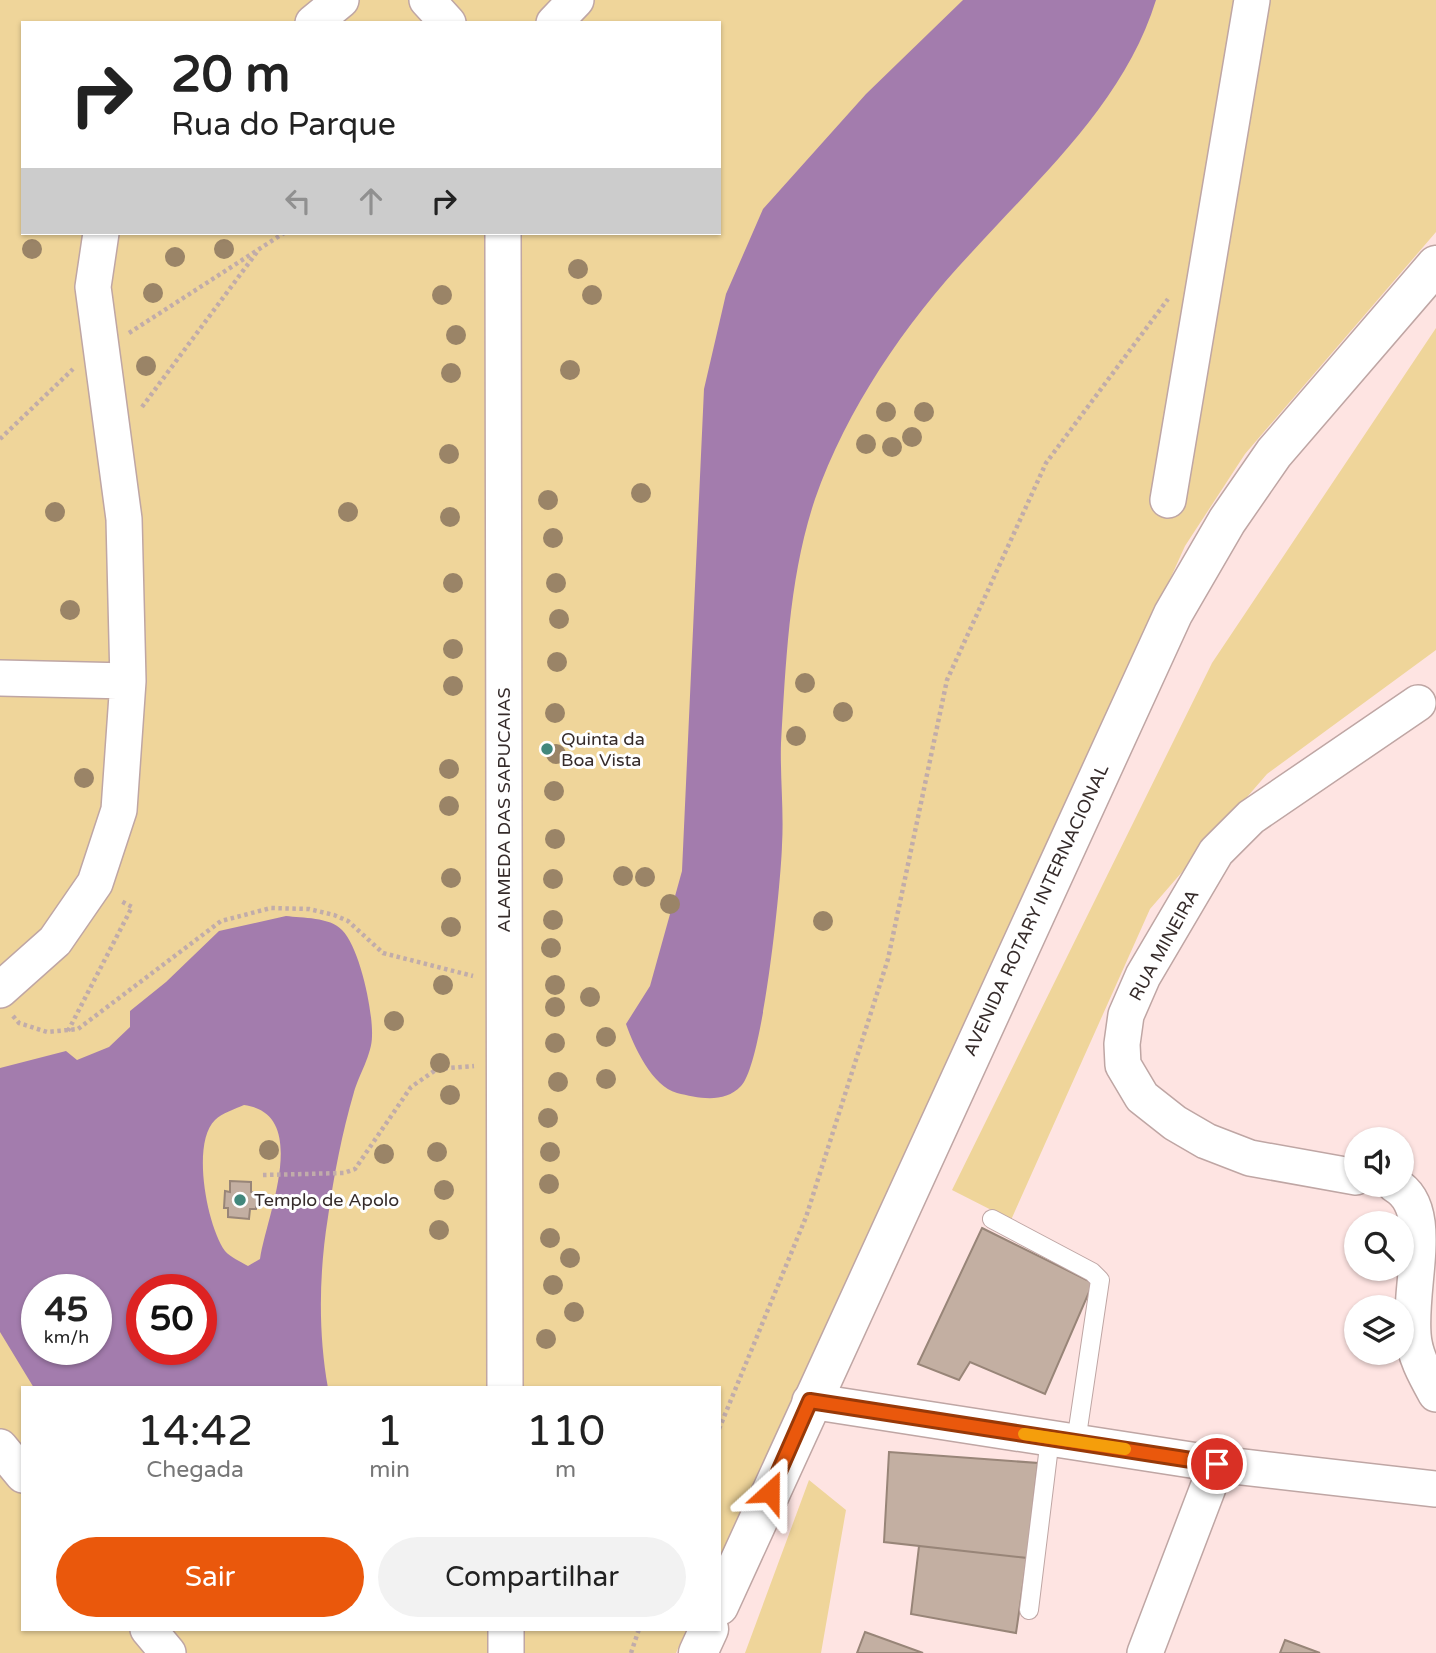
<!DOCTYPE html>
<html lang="pt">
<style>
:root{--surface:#fff;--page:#f2f2f2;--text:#222;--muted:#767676;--accent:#ea580c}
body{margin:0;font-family:"Varela Round",sans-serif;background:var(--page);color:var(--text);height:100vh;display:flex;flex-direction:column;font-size:26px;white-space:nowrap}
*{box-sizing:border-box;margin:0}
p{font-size:23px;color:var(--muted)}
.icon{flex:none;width:38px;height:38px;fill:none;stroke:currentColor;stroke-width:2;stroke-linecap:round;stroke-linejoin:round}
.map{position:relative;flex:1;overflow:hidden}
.drawer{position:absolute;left:21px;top:1386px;width:700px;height:245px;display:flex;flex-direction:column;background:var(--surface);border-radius:0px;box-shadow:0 2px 5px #0004}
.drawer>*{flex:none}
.top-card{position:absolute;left:21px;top:21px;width:700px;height:214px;border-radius:0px;box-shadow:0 2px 5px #0004;background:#fff;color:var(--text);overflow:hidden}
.fabs{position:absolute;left:1344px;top:1127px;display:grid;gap:14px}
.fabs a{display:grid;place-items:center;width:70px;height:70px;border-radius:50%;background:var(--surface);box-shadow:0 2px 5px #0004;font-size:35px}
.speed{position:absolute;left:21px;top:1274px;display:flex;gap:14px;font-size:35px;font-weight:700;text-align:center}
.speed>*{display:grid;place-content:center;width:91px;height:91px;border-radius:50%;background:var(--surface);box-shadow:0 2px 5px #0004;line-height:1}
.speed small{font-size:18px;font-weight:400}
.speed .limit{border:10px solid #d22;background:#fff;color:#111}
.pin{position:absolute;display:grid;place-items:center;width:60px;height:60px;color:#fff;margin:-30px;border:4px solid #fff;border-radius:50%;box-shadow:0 2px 7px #0007}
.me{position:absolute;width:77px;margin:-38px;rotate:24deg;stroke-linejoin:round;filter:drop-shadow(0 0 5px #0008)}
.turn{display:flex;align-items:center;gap:24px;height:147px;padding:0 35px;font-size:32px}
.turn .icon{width:91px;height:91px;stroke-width:2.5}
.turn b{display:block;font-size:49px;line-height:60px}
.lanes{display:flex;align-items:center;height:66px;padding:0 35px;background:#0003;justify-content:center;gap:35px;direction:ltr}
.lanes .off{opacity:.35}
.eta{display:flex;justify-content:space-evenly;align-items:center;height:119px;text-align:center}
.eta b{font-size:42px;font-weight:600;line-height:49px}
.action{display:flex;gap:14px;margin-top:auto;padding:14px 35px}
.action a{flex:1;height:80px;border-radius:42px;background:var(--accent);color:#fff;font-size:28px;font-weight:600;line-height:80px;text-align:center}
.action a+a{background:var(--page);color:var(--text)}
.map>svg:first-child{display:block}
.green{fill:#efd59a;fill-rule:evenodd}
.water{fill:#a37cad;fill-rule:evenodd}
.building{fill:#c3afa2;stroke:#988578;stroke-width:2}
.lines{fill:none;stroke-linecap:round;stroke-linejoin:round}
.lane-casing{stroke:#bfa6a4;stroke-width:20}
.street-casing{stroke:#bfa6a4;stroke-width:38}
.secondary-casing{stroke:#bfa6a4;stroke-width:41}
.path{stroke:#c1acaa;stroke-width:4.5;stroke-dasharray:3.5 3.5;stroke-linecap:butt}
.lane{stroke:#fff;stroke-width:18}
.street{stroke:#fff;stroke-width:35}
.secondary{stroke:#fff;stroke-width:38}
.tree{fill:#9a8467}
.route-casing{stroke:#983908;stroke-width:18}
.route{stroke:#ea580c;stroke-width:12}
.slow{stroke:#f59e0b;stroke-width:12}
.poi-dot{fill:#42877c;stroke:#fff;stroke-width:2.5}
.labels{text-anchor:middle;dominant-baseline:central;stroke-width:6;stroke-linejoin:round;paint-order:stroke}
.poi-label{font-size:18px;fill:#352b2a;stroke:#fff;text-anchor:start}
.street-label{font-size:18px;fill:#352b2a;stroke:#fff}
</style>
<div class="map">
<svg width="1436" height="1653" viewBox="0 0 1436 1653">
<rect width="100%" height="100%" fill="#fee4e2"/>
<path class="green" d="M 0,0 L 1436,0 L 1436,232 L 1245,454 L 1185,546 L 1002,952 L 719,1560 L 719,1388 L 23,1388 L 23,1629 L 687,1629 L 676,1653 L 0,1653 ZM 23,23 L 719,23 L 719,233 L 23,233 ZM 37,1290 L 96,1290 L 96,1349 L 37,1349 ZM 142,1290 L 201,1290 L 201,1349 L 142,1349 Z
M 1436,328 L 1436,650 L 1267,774 L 1150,909 L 1011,1220 L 952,1190 L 1212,663 Z
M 809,1480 L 846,1510 L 821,1653 L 745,1653 Z"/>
<path class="water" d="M 963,0 L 1156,0 C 1125,101 1041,176 972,252 C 906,322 847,408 815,499 C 789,577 786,661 781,743 C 780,777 784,811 782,845 C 781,884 763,1064 741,1086 C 724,1104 698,1098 677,1093 C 652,1086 634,1047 626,1024 L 650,986 L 682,871 L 704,389 L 726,294 L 763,209 L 866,94 Z
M 286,916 C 302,918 330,917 342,930 C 360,948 373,1011 372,1036 C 372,1054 359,1075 354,1092 C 342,1133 334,1175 328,1217 C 319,1273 318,1332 328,1388 L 34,1388 L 0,1332 L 0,1068 L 66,1051 L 77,1060 L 109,1047 L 130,1027 L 130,1011 L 166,982 L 219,931 ZM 244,1105 C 312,1114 266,1217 260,1259 L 248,1266 C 241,1262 230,1257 225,1251 C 207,1226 191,1143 215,1120 C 222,1113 235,1109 244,1105 ZM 37,1290 L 96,1290 L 96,1349 L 37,1349 ZM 142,1290 L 201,1290 L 201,1349 L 142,1349 Z"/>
<path class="building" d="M 230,1181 L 251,1182 L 251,1192 L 257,1193 L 256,1209 L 250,1209 L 249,1219 L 228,1217 L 228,1208 L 224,1208 L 225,1191 L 230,1192 Z
M 982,1228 L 1093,1283 L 1045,1394 L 970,1362 L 959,1380 L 918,1364 Z
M 889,1452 L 1038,1463 L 1027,1558 L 884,1542 Z
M 919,1546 L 1027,1558 L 1016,1633 L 911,1614 Z
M 865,1632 L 923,1653 L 857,1653 Z
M 1285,1640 L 1320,1653 L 1280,1653 Z"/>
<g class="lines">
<defs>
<path id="lane" d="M 992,1219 L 1092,1272 L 1100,1280 L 1076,1442
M 1029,1610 L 1050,1438"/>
<path id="street" d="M 427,0 L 448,23
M 313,23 L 341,0
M 554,23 L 576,0
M 503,233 L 505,1388
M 1168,500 L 1252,0
M 0,678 L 128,681
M 0,990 L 55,941 L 95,883 L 119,810 L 128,681 L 124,519 L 93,287 L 101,233
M 1356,1177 L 1250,1158 L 1206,1141 L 1175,1123 L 1142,1097 L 1123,1065 L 1122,1044 L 1126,1015 L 1143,976 L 1216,852 L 1251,817 L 1418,703
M 1395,1185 C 1436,1208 1409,1281 1413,1334 C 1414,1355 1426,1376 1436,1394
M 810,1401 L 1217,1464 L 1436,1489
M 0,1447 L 23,1475
M 148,1629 L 168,1653
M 506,1629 L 506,1653
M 1145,1653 L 1217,1464"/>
<path id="secondary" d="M 719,1606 L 1173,614 L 1227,521 L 1274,453 L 1436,265
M 698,1653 L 709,1629"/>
</defs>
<use href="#lane" class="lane-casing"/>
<use href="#street" class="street-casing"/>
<use href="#secondary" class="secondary-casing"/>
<path class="path" d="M 129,333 L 284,233
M 142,407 L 257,252
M 0,439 L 73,369
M 13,1016 L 19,1023 L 47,1032 L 78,1029 L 221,921 L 271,908 L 309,909 L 334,915 L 348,921 L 383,953 L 473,976
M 68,1031 L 132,907 L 121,901
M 263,1175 L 344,1173 L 355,1169 L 411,1087 L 437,1069 L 474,1066
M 719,1429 L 806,1217 L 888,959 L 947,680 L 1046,463 L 1168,299
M 631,1653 L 639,1629"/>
<use href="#lane" class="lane"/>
<use href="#street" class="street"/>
<use href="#secondary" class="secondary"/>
</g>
<g class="tree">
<circle cx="32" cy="249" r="10"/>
<circle cx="224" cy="249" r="10"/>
<circle cx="175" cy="257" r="10"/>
<circle cx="578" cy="269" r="10"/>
<circle cx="153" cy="293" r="10"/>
<circle cx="442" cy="295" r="10"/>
<circle cx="592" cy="295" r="10"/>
<circle cx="456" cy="335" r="10"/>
<circle cx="146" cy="366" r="10"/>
<circle cx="570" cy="370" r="10"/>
<circle cx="451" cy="373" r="10"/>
<circle cx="886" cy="412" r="10"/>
<circle cx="924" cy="412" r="10"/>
<circle cx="912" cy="437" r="10"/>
<circle cx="866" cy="444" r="10"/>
<circle cx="892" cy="447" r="10"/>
<circle cx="449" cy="454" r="10"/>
<circle cx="641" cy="493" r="10"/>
<circle cx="548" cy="500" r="10"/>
<circle cx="55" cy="512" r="10"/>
<circle cx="348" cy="512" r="10"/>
<circle cx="450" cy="517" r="10"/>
<circle cx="553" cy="538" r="10"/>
<circle cx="453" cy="583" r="10"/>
<circle cx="556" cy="583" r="10"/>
<circle cx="70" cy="610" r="10"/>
<circle cx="559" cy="619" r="10"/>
<circle cx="453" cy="649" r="10"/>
<circle cx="557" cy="662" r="10"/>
<circle cx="805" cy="683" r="10"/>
<circle cx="453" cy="686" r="10"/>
<circle cx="843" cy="712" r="10"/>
<circle cx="555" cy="713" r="10"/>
<circle cx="796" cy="736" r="10"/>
<circle cx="556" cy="754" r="10"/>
<circle cx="449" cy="769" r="10"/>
<circle cx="84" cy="778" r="10"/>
<circle cx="554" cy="791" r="10"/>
<circle cx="449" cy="806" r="10"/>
<circle cx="555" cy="839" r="10"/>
<circle cx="623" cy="876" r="10"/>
<circle cx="645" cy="877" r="10"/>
<circle cx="451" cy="878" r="10"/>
<circle cx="553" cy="879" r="10"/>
<circle cx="670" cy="904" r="10"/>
<circle cx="553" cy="920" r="10"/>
<circle cx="823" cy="921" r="10"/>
<circle cx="451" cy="927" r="10"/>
<circle cx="551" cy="948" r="10"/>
<circle cx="443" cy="985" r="10"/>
<circle cx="555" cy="985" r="10"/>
<circle cx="590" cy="997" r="10"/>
<circle cx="555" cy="1007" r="10"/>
<circle cx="394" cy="1021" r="10"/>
<circle cx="606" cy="1037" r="10"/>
<circle cx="555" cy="1043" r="10"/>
<circle cx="440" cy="1063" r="10"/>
<circle cx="606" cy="1079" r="10"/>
<circle cx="558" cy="1082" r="10"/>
<circle cx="450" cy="1095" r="10"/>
<circle cx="548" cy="1118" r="10"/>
<circle cx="269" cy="1150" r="10"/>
<circle cx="437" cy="1152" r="10"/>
<circle cx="550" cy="1152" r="10"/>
<circle cx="384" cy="1154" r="10"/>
<circle cx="549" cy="1184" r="10"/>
<circle cx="444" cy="1190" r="10"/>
<circle cx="439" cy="1230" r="10"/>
<circle cx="550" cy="1238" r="10"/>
<circle cx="570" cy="1258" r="10"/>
<circle cx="553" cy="1285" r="10"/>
<circle cx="574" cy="1312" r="10"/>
<circle cx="546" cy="1339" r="10"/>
</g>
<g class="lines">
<defs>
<path id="route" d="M 770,1492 L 810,1401 L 1217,1464"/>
</defs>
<use href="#route" class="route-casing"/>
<use href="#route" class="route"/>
<path class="slow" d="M 1024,1434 L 1125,1449"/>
</g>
<g class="poi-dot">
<circle cx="547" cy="749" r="7"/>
<circle cx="240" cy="1200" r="7"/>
</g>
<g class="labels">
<g class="poi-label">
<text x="561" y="739">Quinta da<tspan x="561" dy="21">Boa Vista</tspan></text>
<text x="254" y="1200">Templo de Apolo</text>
</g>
<g class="street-label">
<text transform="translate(504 810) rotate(-90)">ALAMEDA DAS SAPUCAIAS</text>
<text transform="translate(1036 910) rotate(-65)">AVENIDA ROTARY INTERNACIONAL</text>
<text transform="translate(1164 945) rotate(-61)">RUA MINEIRA</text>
</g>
</g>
</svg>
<div class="fabs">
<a><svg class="icon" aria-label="sound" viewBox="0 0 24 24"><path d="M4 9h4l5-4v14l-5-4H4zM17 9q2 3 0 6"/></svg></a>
<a><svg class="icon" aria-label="search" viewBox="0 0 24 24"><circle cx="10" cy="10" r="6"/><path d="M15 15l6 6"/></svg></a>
<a><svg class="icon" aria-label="layers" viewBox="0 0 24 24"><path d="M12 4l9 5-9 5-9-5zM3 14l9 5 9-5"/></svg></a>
</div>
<div class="speed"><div>45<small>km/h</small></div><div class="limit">50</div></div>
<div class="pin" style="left:1217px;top:1464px;background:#d93025"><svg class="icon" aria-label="arrive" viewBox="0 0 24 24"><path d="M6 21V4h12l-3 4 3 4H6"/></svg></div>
<svg class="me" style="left:770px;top:1492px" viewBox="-20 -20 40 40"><path d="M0-17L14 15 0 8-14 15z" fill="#ea580c" stroke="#fff" stroke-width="4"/></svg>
<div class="top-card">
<div class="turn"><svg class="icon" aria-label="right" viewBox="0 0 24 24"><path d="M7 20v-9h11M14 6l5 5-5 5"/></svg><div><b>20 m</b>Rua do Parque</div></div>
<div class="lanes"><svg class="icon off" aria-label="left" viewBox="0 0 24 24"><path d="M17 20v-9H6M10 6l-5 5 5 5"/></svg><svg class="icon off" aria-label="ahead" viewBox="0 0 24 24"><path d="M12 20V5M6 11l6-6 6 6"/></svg><svg class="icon" aria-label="right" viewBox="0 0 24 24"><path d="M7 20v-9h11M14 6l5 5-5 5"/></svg></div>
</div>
<section class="drawer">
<div class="eta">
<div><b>14:42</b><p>Chegada</p></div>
<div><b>1</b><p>min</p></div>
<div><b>110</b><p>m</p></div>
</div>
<div class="action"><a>Sair</a><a>Compartilhar</a></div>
</section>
</div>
